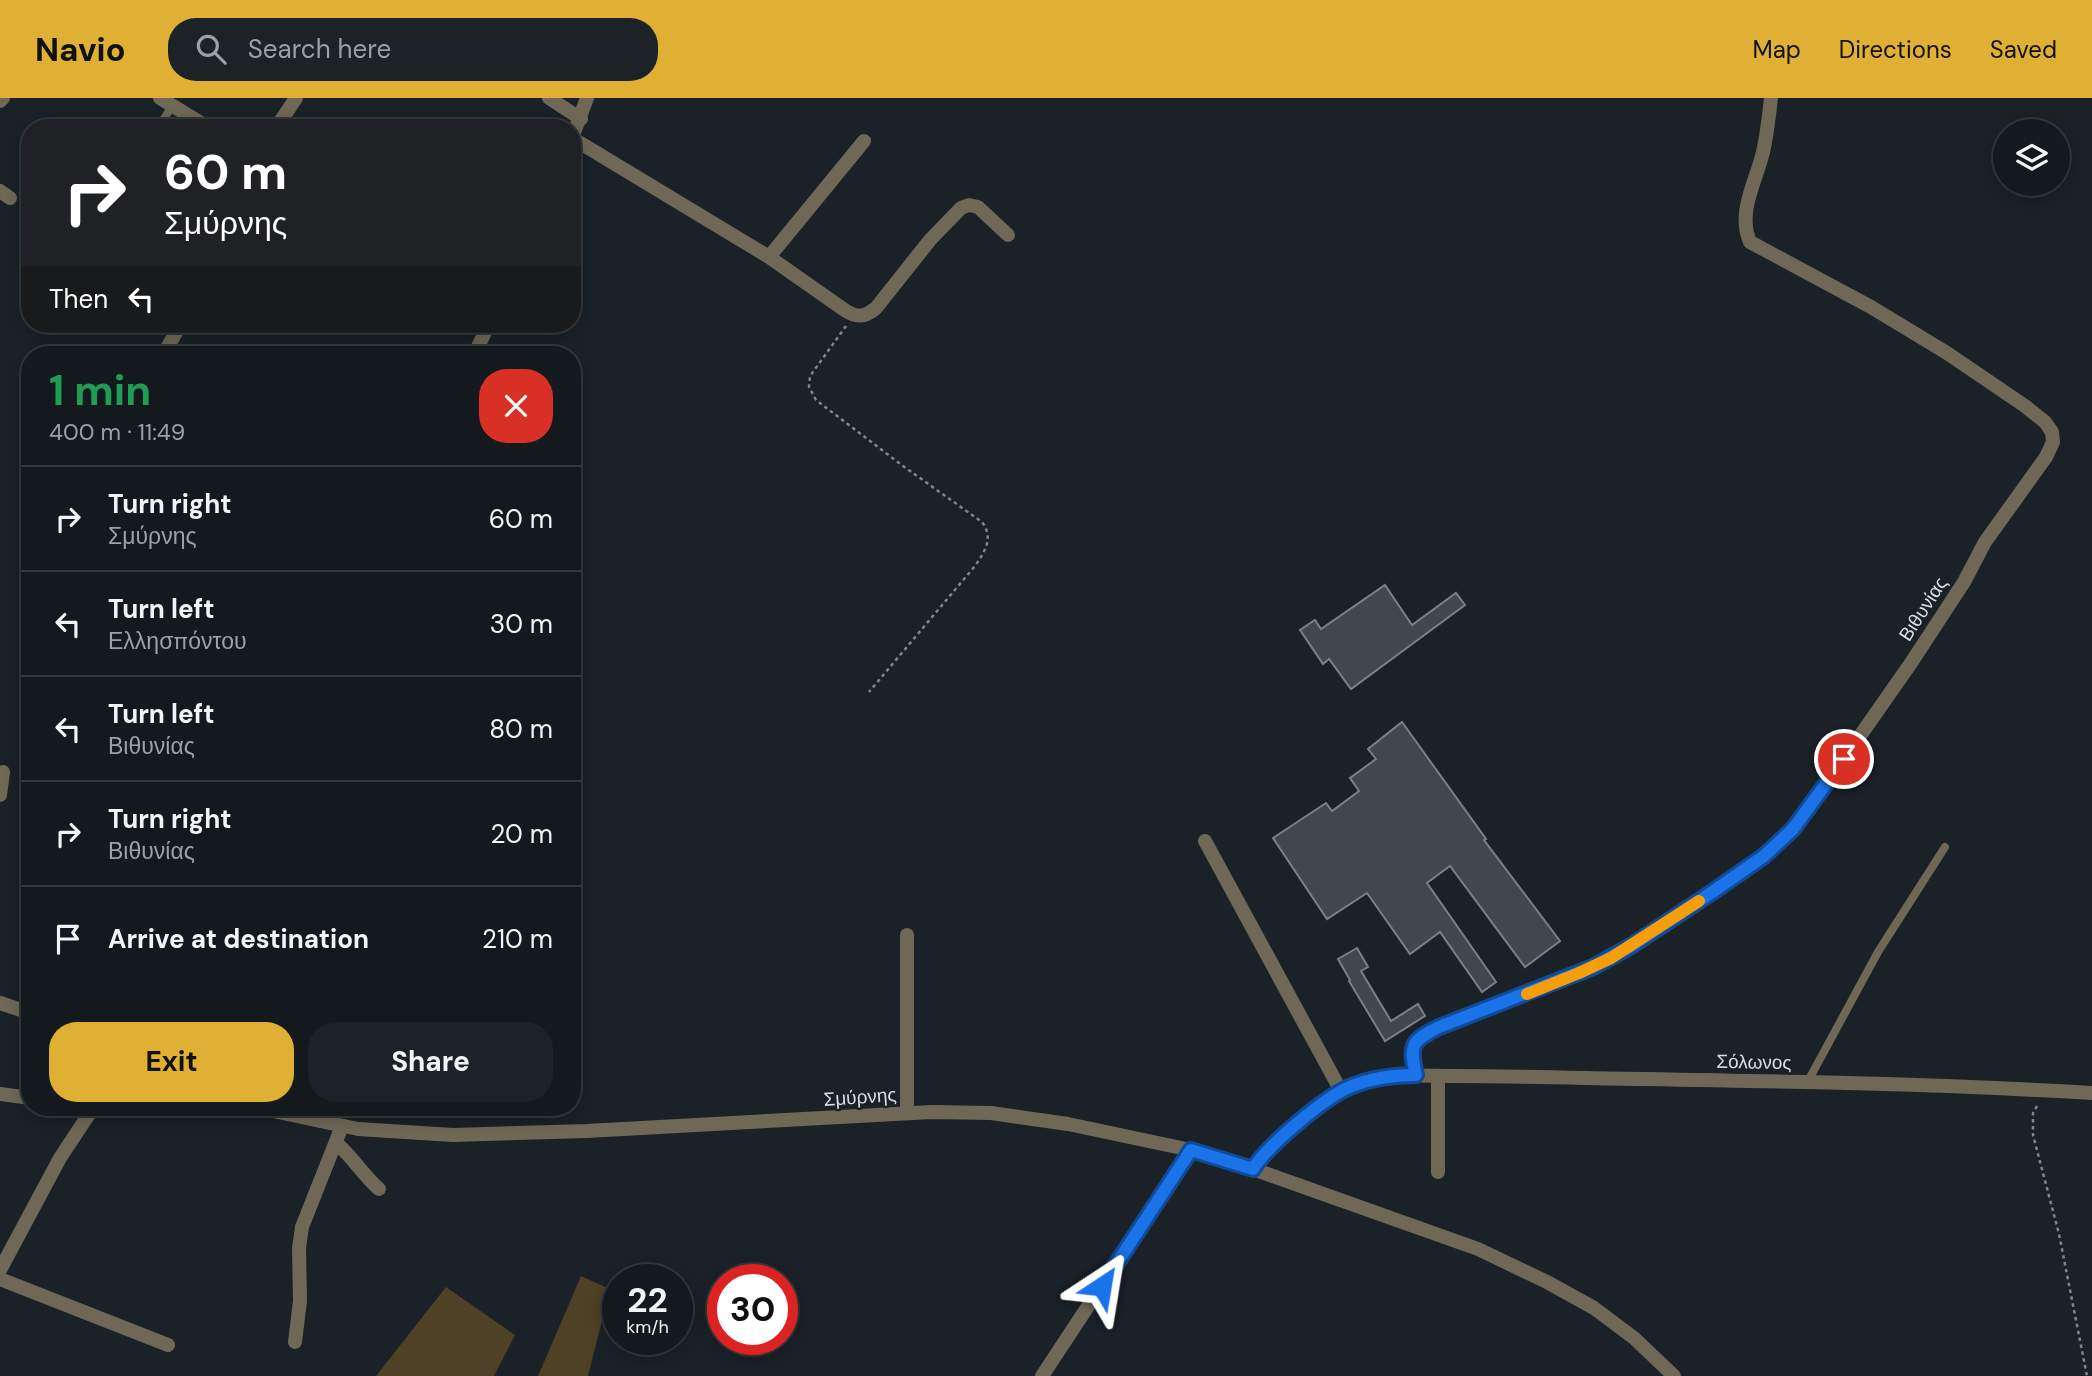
<!DOCTYPE html>
<meta charset="utf-8">
<style>
:root{--surface:#14191d;--page:#1d2226;--text:#f1f3f6;--muted:#9da0a4;--line:#33383b;--accent:#e0b034}
body{margin:0;font-family:"DM Sans",sans-serif;background:var(--page);color:var(--text);height:100vh;display:flex;flex-direction:column;font-size:26px;white-space:nowrap}
*{box-sizing:border-box;margin:0}
p{font-size:23px;color:var(--muted)}
.icon{flex:none;width:38px;height:38px;fill:none;stroke:currentColor;stroke-width:2;stroke-linecap:round;stroke-linejoin:round}
.map{position:relative;flex:1;overflow:hidden}
.side{position:absolute;left:21px;top:248px;width:560px;height:770px;display:flex;flex-direction:column;background:var(--surface);border-radius:28px;box-shadow:0 4px 18px #0003,0 0 0 2px var(--line)}
.side>*{flex:none}
.guide{position:absolute;left:21px;top:21px;width:560px;height:214px;border-radius:28px;box-shadow:0 4px 18px #0003,0 0 0 2px var(--line);background:#202124;color:#fff;overflow:hidden}
.fabs{position:absolute;left:1993px;top:21px;display:grid;gap:14px}
.fabs a{display:grid;place-items:center;width:77px;height:77px;border-radius:50%;background:var(--surface);box-shadow:0 4px 18px #0003,0 0 0 2px var(--line);font-size:35px}
.speed{position:absolute;left:602px;top:1166px;display:flex;gap:14px;font-size:35px;font-weight:700;text-align:center}
.speed>*{display:grid;place-content:center;width:91px;height:91px;border-radius:50%;background:var(--surface);box-shadow:0 4px 18px #0003,0 0 0 2px var(--line);line-height:1}
.speed small{font-size:18px;font-weight:400}
.speed .limit{border:10px solid #d22;background:#fff;color:#111}
.pin{position:absolute;display:grid;place-items:center;width:60px;height:60px;color:#fff;margin:-30px;border:4px solid #fff;border-radius:50%;box-shadow:0 2px 7px #0007}
.me{position:absolute;width:77px;margin:-38px;rotate:33deg;stroke-linejoin:round;filter:drop-shadow(0 0 5px #0008)}
.turn{display:flex;align-items:center;gap:24px;height:147px;padding:0 28px;font-size:32px}
.turn .icon{width:91px;height:91px;stroke-width:2.5}
.turn b{display:block;font-size:49px;line-height:60px}
.then{display:flex;align-items:center;height:66px;padding:0 28px;background:#0003;gap:14px;font-size:26px}
.round{display:grid;place-items:center;flex:none;width:74px;height:74px;border-radius:28px;background:var(--page)}
.head{display:flex;align-items:center;justify-content:space-between;height:119px;padding:0 28px}
h1{font-size:42px;font-weight:700;line-height:52px;color:#1e9e55}
.primary-button{display:flex;gap:14px;margin-top:auto;padding:14px 28px}
.primary-button a{flex:1;height:80px;border-radius:28px;background:var(--accent);color:#111;font-size:28px;font-weight:700;line-height:80px;text-align:center}
.primary-button a+a{background:var(--page);color:var(--text)}
ul{padding:0;list-style:none}
li{display:flex;align-items:center;gap:21px;height:105px;padding:0 28px;border-top:2px solid var(--line)}
li div{flex:1}
li b{display:block;font-size:26px}
li em{font-style:normal}
header{display:flex;align-items:center;gap:42px;box-sizing:border-box;height:98px;padding:0 35px;background:var(--accent);color:#111}
header strong{font-size:33px}
nav{display:flex;gap:38px;margin-inline-start:auto;font-size:24px}
.search{width:490px;height:63px;background:var(--page);display:flex;align-items:center;gap:18px;box-sizing:border-box;padding:0 24px;border-radius:28px;color:var(--muted);font-size:26px}
.map>svg:first-child{display:block}
.green{fill:#4e4125}
.building{fill:#3f484e;stroke:#788189;stroke-width:2}
.lines{fill:none;stroke-linecap:round;stroke-linejoin:round}
.path{stroke:#81878c;stroke-width:2.5;stroke-dasharray:3.5 3.5;stroke-linecap:butt}
.service{stroke:#6f6857;stroke-width:8}
.minor{stroke:#6f6857;stroke-width:14}
.tertiary{stroke:#6f6857;stroke-width:14}
.route-casing{stroke:#114b97;stroke-width:18}
.route{stroke:#1a73e8;stroke-width:12}
.slow{stroke:#f59e0b;stroke-width:12}
.labels{text-anchor:middle;dominant-baseline:central;stroke-width:5;stroke-linejoin:round;paint-order:stroke}
.street-label{font-size:19px;fill:#dadfe3;stroke:#1a2127}
</style>
<header>
<strong>Navio</strong>
<div class="search"><svg class="icon" aria-label="search" viewBox="0 0 24 24"><circle cx="10" cy="10" r="6"/><path d="M15 15l6 6"/></svg>Search here</div>
<nav><a>Map</a><a>Directions</a><a>Saved</a></nav>
</header>
<div class="map">
<svg width="2092" height="1278" viewBox="0 0 2092 1278">
<rect width="100%" height="100%" fill="#1a2127"/>
<path class="green" d="M 581,1178 L 610,1191 L 588,1278 L 538,1278 Z
M 446,1189 L 515,1237 L 494,1278 L 376,1278 Z"/>
<path class="building" d="M 1385,487 L 1412,527 L 1456,495 L 1465,507 L 1351,591 L 1329,561 L 1323,566 L 1300,532 L 1315,522 L 1321,531 Z
M 1402,624 L 1486,741 L 1484,742 L 1560,843 L 1525,869 L 1450,768 L 1427,785 L 1496,884 L 1482,894 L 1440,834 L 1410,856 L 1367,795 L 1327,821 L 1273,740 L 1326,705 L 1332,713 L 1359,693 L 1350,680 L 1376,661 L 1368,651 Z
M 1357,850 L 1368,869 L 1361,873 L 1391,923 L 1418,906 L 1425,918 L 1385,943 L 1349,883 L 1350,882 L 1338,861 Z"/>
<g class="lines">
<path class="path" d="M 846,228 L 810,278 L 809,289 L 816,302 L 903,368 L 982,424 C 994,440 985,453 975,468 L 869,594
M 2037,1008 L 2033,1015 L 2033,1037 L 2059,1136 L 2087,1278"/>
<path class="service" d="M 158,30 L 172,8
M 1807,985 L 1878,854 L 1945,749"/>
<path class="minor" d="M 160,0 L 209,30
M 549,0 L 581,21
M 0,3 L 3,0
M 276,30 L 296,0
M 572,40 L 769,159 L 846,213 C 858,220 865,219 876,210 L 930,142 L 961,110 L 969,107 L 978,109 L 1008,137
M 0,93 L 10,100
M 769,159 L 864,43
M 163,257 L 181,226
M 0,697 L 3,674
M 1205,743 L 1341,993
M 907,837 L 907,1015
M 0,905 L 30,915
M 1416,977 C 1410,947 1411,943 1439,929 L 1560,883 L 1611,860 L 1742,774 L 1779,746 L 1804,718 L 1911,565 L 1964,484 L 1985,444 L 2046,359 L 2053,344 L 2052,334 L 2045,324 L 2025,308 L 1947,255 L 1871,209 L 1750,144 C 1737,114 1756,84 1763,54 C 1767,37 1769,18 1771,0
M 1438,978 L 1438,1074
M 336,1045 C 352,1058 363,1077 379,1091
M 0,1181 L 168,1247
M 295,1244 L 300,1203 L 299,1150 L 302,1129 L 342,1028
M 1042,1278 L 1191,1052"/>
<path class="tertiary" d="M 572,40 L 587,0
M 474,257 L 489,226
M 0,996 L 30,1000
M 259,1010 L 358,1031 L 453,1037 L 587,1033 L 932,1014 L 991,1015 L 1068,1026 L 1191,1052 L 1253,1071 L 1478,1151 L 1547,1184 L 1594,1210 L 1634,1240 L 1674,1278
M 1253,1071 C 1272,1042 1331,994 1364,984 C 1393,975 1423,978 1453,978 C 1497,978 1541,979 1585,980 C 1754,983 1923,985 2092,995
M 0,1172 L 60,1060 L 93,1010"/>
</g>
<g class="lines">
<defs>
<path id="route" d="M 1102,1188 L 1191,1052 L 1253,1071 C 1268,1047 1326,998 1352,988 C 1372,980 1394,977 1416,977 C 1409,947 1411,943 1439,929 L 1593,869 L 1631,848 L 1711,795 L 1764,758 L 1793,731 L 1844,661"/>
</defs>
<use href="#route" class="route-casing"/>
<use href="#route" class="route"/>
<path class="slow" d="M 1527,896 L 1579,875 L 1611,860 L 1699,803"/>
</g>
<g class="labels">
<g class="street-label">
<text transform="translate(1923 511) rotate(-57)">Βιθυνίας</text>
<text transform="translate(1754 964) rotate(1)">Σόλωνος</text>
<text transform="translate(860 999) rotate(-4)">Σμύρνης</text>
</g>
</g>
</svg>
<div class="fabs">
<a><svg class="icon" aria-label="layers" viewBox="0 0 24 24"><path d="M12 4l9 5-9 5-9-5zM3 14l9 5 9-5"/></svg></a>
</div>
<div class="speed"><div>22<small>km/h</small></div><div class="limit">30</div></div>
<div class="pin" style="left:1844px;top:661px;background:#d93025"><svg class="icon" aria-label="arrive" viewBox="0 0 24 24"><path d="M6 21V4h12l-3 4 3 4H6"/></svg></div>
<svg class="me" style="left:1102px;top:1188px" viewBox="-20 -20 40 40"><path d="M0-17L14 15 0 8-14 15z" fill="#1a73e8" stroke="#fff" stroke-width="4"/></svg>
<div class="guide">
<div class="turn"><svg class="icon" aria-label="right" viewBox="0 0 24 24"><path d="M7 20v-9h11M14 6l5 5-5 5"/></svg><div><b>60 m</b>Σμύρνης</div></div>
<div class="then">Then<svg class="icon" aria-label="left" viewBox="0 0 24 24"><path d="M17 20v-9H6M10 6l-5 5 5 5"/></svg></div>
</div>
<section class="side">
<div class="head"><div><h1>1 min</h1><p>400 m · 11:49</p></div><a class="round" style="background:#d93025;color:#fff"><svg class="icon" aria-label="close" viewBox="0 0 24 24"><path d="M6 6l12 12M18 6L6 18"/></svg></a></div>
<ul>
<li><svg class="icon" aria-label="right" viewBox="0 0 24 24"><path d="M7 20v-9h11M14 6l5 5-5 5"/></svg><div><b>Turn right</b><p>Σμύρνης</p></div><em>60 m</em></li>
<li><svg class="icon" aria-label="left" viewBox="0 0 24 24"><path d="M17 20v-9H6M10 6l-5 5 5 5"/></svg><div><b>Turn left</b><p>Ελλησπόντου</p></div><em>30 m</em></li>
<li><svg class="icon" aria-label="left" viewBox="0 0 24 24"><path d="M17 20v-9H6M10 6l-5 5 5 5"/></svg><div><b>Turn left</b><p>Βιθυνίας</p></div><em>80 m</em></li>
<li><svg class="icon" aria-label="right" viewBox="0 0 24 24"><path d="M7 20v-9h11M14 6l5 5-5 5"/></svg><div><b>Turn right</b><p>Βιθυνίας</p></div><em>20 m</em></li>
<li><svg class="icon" aria-label="arrive" viewBox="0 0 24 24"><path d="M6 21V4h12l-3 4 3 4H6"/></svg><div><b>Arrive at destination</b></div><em>210 m</em></li>
</ul>
<div class="primary-button"><a>Exit</a><a>Share</a></div>
</section>
</div>
